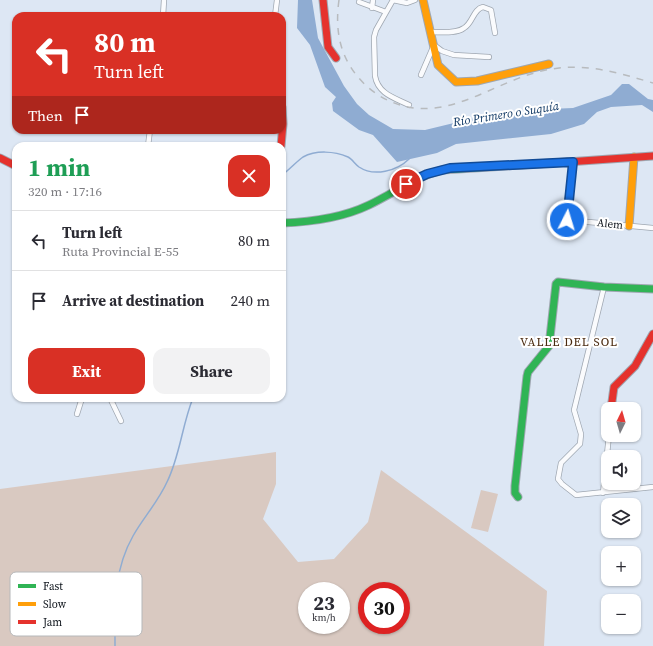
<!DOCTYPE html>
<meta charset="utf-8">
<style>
:root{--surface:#fff;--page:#f2f2f3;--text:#2b2b33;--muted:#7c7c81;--line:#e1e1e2;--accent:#d93025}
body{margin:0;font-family:"Source Serif 4",serif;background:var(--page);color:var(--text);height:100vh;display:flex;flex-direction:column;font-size:15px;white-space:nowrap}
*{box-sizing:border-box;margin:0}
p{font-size:13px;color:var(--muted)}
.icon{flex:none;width:22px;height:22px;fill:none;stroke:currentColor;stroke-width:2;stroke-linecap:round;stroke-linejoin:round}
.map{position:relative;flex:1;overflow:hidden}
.details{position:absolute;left:12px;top:142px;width:274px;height:260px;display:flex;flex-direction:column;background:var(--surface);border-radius:12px;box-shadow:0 1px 3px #0004}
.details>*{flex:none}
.top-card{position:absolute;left:12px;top:12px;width:274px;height:122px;border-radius:12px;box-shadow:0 1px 3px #0004;background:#d93025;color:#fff;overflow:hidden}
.needle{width:26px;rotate:5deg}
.fabs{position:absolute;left:601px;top:402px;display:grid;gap:8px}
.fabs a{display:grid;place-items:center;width:40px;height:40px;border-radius:8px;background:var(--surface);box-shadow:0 1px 3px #0004;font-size:20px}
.speed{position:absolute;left:298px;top:582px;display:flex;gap:8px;font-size:20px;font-weight:700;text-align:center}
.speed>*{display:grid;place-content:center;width:52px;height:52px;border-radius:50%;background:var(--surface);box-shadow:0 1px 3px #0004;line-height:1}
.speed small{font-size:10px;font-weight:400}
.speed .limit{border:6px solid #d22;background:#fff;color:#111}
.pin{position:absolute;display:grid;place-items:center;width:34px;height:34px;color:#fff;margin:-17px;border:2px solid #fff;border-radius:50%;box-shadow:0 1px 4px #0007}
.me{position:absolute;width:44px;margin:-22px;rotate:5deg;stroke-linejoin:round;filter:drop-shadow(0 0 3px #0008)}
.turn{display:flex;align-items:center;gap:14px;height:84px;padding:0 16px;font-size:18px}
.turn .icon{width:52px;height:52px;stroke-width:2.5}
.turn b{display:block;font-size:28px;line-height:34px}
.then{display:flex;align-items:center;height:38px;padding:0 16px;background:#0003;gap:8px;font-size:15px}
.round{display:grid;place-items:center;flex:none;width:42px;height:42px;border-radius:12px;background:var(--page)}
.overview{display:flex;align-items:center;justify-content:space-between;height:68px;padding:0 16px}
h1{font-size:24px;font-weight:700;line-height:30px;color:#1e9e55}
.action{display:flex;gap:8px;margin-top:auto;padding:8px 16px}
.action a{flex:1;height:46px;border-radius:12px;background:var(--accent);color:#fff;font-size:16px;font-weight:700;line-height:46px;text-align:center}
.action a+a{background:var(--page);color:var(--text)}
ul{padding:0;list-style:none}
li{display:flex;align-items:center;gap:12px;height:60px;padding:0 16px;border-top:1px solid var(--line)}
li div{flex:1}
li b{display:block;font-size:15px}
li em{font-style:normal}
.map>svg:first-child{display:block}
.green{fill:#d9c9c1;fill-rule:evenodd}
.water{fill:#8facd2}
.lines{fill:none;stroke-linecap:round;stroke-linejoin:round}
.stream{stroke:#8facd2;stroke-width:1.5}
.street-casing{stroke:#9fa7b1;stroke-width:6}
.fast-casing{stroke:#9fa7b1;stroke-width:9}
.slow-casing{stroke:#9fa7b1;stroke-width:9}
.jam-casing{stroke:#9fa7b1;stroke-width:9}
.street{stroke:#fafbfd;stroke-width:4.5}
.fast{stroke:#30b455;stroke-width:7}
.slow{stroke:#ff9f0a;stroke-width:7}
.jam{stroke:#e5322d;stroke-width:7}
.rail{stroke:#b8bbbe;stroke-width:1.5;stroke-dasharray:7 7;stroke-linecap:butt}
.route-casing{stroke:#114b97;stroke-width:10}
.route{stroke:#1a73e8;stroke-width:7}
.labels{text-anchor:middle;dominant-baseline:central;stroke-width:4;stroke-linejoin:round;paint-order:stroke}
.street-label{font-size:11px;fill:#0b1119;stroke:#fff}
.water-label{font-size:12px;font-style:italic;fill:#0a3360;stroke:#fff}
.neighbourhood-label{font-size:12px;letter-spacing:1px;fill:#492a10;stroke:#fff}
.key{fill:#fff;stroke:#b6b8ba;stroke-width:1}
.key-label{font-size:11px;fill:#0b1119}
</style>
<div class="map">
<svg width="653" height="646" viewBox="0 0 653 646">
<rect width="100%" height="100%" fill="#dde7f4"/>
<path class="green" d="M 276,452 L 276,484 L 263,519 L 298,562 L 334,559 L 368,522 L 381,470 L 547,591 L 544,646 L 0,646 L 0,489 ZM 307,591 L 341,591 L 341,625 L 307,625 ZM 367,591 L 401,591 L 401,625 L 367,625 Z
M 481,490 L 498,494 L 488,532 L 471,528 Z"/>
<path class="water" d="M 298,0 L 312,0 L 318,38 L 344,86 L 357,104 L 369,115 L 393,129 L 425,130 L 487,115 L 534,114 L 549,109 L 573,108 L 611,95 L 622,84 L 629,84 L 648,99 L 653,100 L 653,112 L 642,105 L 611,107 L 597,112 L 584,124 L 551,134 L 456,144 L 437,153 L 397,162 L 373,135 L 359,130 L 333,111 L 332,103 L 336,97 L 325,87 L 310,45 L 297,28 Z"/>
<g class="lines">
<path class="stream" d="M 282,175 C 289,170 296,162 303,157 C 316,150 334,151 348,157 C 352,159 355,164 359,167 C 374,177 397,171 409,159
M 115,646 C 115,608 113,571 133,536 C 143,518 158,502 167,482 C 180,456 182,425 193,398"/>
<defs>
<path id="street" d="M 393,0 L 376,30 L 374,37 L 375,76 C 378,94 395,98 409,105
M 393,0 L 407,3 L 415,0
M 359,2 L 386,12
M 372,8 L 373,0
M 163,16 L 164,0
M 275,16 L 277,0
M 432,32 C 441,32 456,34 464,28 C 473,23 473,9 483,7 L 491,10 L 495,33
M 421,75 L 434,45 L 442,51 L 454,55 L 489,57
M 148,146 L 150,130
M 573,162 L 567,220 L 653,228
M 604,287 L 574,410 L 581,434 L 580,444 L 561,463 L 558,479 L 562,484 L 576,495 L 653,487
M 110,398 L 121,421
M 77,414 L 82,398
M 603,493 L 609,435"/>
<path id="fast" d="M 282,223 C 312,222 342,218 369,205 C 394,193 415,177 442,170 L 567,162
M 518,497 L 515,493 L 515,486 L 527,376 L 528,372 L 549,346 L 556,284 L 558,282 L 604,287 L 653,289"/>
<path id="slow" d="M 423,0 L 438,65 L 456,82 L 477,81 L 549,64
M 629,226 L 634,157"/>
<path id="jam" d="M 323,0 L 328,47 L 336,58
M 281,146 L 283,124 L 282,107
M 0,158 L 16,166
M 567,162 L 653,156
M 611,409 L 614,387 L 635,366 L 653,334"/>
</defs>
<use href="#street" class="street-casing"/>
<use href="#fast" class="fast-casing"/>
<use href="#slow" class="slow-casing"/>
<use href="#jam" class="jam-casing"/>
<use href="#street" class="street"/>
<use href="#fast" class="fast"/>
<use href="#slow" class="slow"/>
<use href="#jam" class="jam"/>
<path class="rail" d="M 339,0 C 335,28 339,55 358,77 C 367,88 379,97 392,102 C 449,126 497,77 552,69 C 587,63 619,73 653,83"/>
</g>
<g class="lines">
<defs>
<path id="route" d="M 406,184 L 427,174 L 450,168 L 573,162 L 567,220"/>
</defs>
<use href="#route" class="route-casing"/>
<use href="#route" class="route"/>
</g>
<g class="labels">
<g class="street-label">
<text transform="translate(610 224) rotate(6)">Alem</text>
</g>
<g class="water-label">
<text transform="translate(506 114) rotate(-9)">Río Primero o Suquía</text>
</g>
<g class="neighbourhood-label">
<text x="569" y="342">VALLE DEL SOL</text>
</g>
</g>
<rect x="10" y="572" width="132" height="64" rx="6" class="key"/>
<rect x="18" y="584" width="18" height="4" fill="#30b455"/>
<rect x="18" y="602" width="18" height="4" fill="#ff9f0a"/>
<rect x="18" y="620" width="18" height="4" fill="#e5322d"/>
<g class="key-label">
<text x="43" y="590">Fast</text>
<text x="43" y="608">Slow</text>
<text x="43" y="626">Jam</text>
</g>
</svg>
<div class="fabs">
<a><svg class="needle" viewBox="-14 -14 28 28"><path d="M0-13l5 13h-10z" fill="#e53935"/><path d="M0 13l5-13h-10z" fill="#7c7c81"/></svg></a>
<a><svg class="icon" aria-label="sound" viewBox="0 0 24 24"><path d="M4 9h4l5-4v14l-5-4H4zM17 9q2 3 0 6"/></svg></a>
<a><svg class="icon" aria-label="layers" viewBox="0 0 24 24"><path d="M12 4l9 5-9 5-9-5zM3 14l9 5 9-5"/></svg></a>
<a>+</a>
<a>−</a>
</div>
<div class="speed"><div>23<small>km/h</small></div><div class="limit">30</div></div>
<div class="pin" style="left:406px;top:184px;background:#d93025"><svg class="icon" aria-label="arrive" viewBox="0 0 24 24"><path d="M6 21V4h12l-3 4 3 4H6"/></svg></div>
<svg class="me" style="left:567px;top:220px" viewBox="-20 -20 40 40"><circle r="17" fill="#1a73e8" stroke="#fff" stroke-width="3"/><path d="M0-11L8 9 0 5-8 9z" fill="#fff"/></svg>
<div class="top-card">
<div class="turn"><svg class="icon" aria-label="left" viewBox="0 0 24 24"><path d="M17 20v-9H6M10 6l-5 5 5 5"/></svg><div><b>80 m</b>Turn left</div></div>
<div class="then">Then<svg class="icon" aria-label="arrive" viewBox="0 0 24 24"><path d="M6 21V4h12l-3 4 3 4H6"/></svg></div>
</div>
<section class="details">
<div class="overview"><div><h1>1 min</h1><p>320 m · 17:16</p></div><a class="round" style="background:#d93025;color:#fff"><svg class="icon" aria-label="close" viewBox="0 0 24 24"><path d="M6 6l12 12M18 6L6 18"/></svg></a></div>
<ul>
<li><svg class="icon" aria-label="left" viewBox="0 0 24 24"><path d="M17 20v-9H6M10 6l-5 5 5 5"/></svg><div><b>Turn left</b><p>Ruta Provincial E-55</p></div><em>80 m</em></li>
<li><svg class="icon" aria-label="arrive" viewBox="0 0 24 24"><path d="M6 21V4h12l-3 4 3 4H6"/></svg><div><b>Arrive at destination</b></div><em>240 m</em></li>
</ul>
<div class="action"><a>Exit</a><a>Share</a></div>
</section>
</div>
